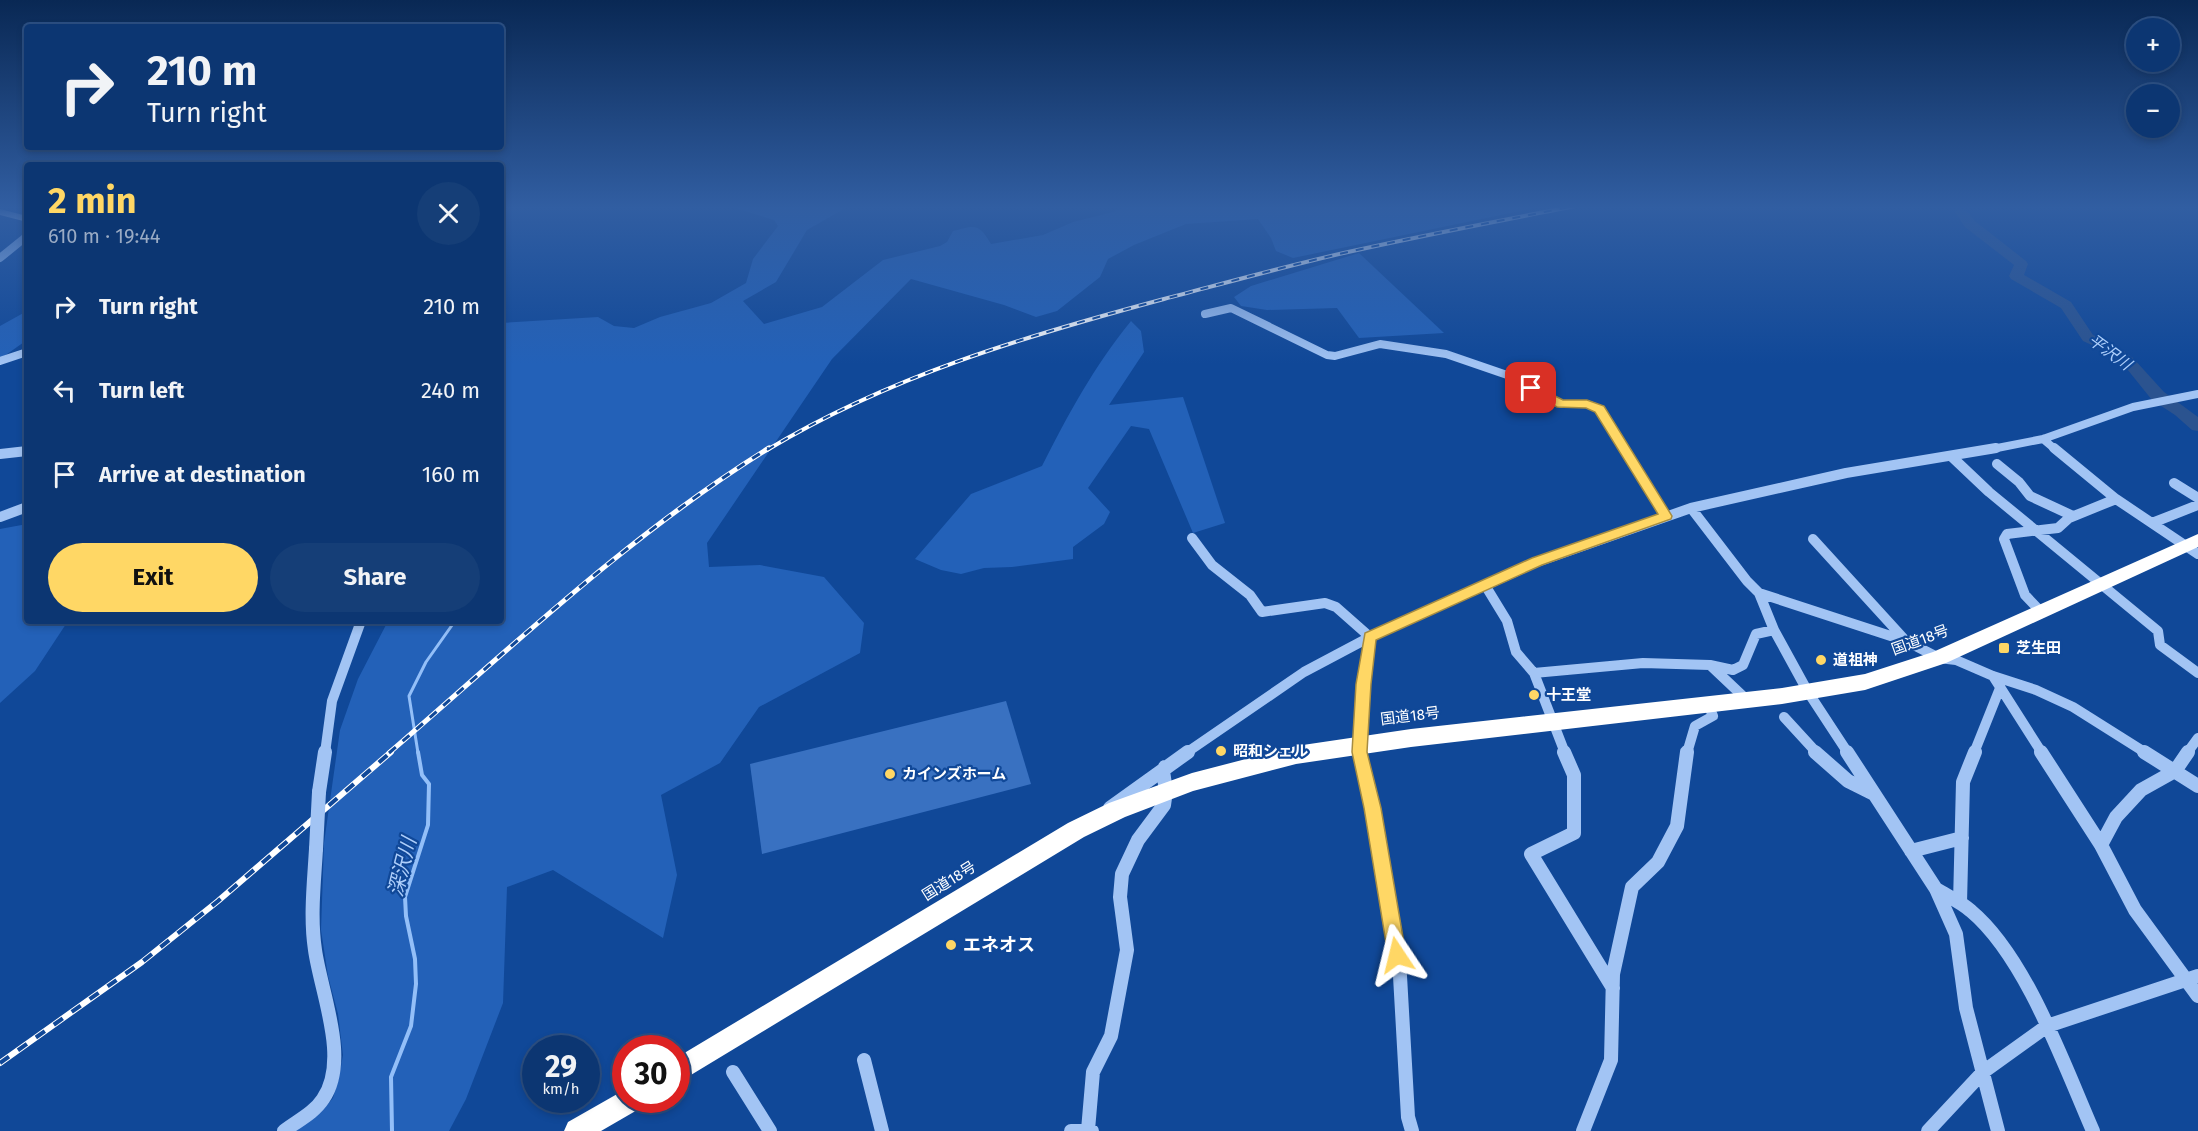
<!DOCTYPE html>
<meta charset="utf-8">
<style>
:root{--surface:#0c3672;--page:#153e77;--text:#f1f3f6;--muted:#9aabc4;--line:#2c5084;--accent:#ffd765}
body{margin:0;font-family:"Fira Sans","Noto Sans JP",sans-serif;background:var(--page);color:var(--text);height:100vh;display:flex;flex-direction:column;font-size:22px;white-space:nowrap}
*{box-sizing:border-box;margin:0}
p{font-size:20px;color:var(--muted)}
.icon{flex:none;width:33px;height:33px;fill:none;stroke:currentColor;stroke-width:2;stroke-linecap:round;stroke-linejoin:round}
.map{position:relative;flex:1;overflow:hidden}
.panel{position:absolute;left:24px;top:162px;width:480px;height:462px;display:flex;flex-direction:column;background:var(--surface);border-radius:6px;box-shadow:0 3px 9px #0003,0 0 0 2px var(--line)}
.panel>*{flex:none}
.banner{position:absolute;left:24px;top:24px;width:480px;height:126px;border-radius:6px;box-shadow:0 3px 9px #0003,0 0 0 2px var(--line);background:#0c3672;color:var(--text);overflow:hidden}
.buttons{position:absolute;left:2126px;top:18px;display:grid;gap:12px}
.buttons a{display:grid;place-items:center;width:54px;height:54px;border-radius:50%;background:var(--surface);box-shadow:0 3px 9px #0003,0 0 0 2px var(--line);font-size:30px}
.speed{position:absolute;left:522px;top:1035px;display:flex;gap:12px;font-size:30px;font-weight:700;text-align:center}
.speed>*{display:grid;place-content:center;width:78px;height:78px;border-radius:50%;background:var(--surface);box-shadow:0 3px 9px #0003,0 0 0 2px var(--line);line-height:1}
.speed small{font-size:15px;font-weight:400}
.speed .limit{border:9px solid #d22;background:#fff;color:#111}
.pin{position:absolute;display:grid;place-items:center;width:51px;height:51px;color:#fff;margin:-26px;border-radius:12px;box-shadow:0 3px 9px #0006}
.me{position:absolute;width:66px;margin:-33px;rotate:350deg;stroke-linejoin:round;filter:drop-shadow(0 0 4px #0008)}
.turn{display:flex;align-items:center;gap:21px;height:126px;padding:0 24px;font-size:27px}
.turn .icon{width:78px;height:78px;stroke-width:2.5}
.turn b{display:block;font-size:42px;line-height:51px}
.round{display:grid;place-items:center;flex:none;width:63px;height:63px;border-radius:32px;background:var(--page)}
.head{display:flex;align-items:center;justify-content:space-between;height:102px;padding:0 24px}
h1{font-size:36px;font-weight:700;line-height:45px;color:var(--accent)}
.button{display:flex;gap:12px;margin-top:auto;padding:12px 24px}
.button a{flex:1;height:69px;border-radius:36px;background:var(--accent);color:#111;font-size:24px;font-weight:700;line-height:69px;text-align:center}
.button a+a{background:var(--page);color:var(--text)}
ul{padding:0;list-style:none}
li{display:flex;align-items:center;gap:18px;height:84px;padding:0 24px}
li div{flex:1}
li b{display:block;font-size:22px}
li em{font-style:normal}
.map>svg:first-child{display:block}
.green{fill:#2361b8}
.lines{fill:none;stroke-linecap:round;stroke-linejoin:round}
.stream-far1{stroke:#93bff8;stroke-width:3}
.stream{stroke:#93bff8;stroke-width:4}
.river{fill:#2b538f;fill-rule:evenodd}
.building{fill:#3971c1}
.minor-far2{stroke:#a2c4f4;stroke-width:8}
.minor-far1{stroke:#a2c4f4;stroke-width:10}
.minor{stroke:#a2c4f4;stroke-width:14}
.major{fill:#eff4ff;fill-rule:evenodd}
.highway{fill:#fff;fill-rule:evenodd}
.rail-far2-casing{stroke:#fff;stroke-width:4}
.rail-far1-casing{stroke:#fff;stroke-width:5}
.rail-casing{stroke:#fff;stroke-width:6}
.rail-far2{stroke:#104898;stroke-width:2;stroke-dasharray:8;stroke-linecap:butt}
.rail-far1{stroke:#104898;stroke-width:3;stroke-dasharray:9;stroke-linecap:butt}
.rail{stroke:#104898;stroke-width:4;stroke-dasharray:11;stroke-linecap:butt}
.minor-bridge{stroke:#a2c4f4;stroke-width:14}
.route{fill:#ffd765;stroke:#a68c42;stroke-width:1.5}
.poi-dot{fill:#ffd765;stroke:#104898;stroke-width:2}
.labels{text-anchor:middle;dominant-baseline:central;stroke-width:4.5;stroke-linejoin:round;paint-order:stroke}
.street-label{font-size:15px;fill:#fff;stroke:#104898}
.poi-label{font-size:15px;font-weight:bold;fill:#fff;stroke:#104898;text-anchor:start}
.water-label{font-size:16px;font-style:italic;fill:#aecffb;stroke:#104898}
.near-poi-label{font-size:18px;font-weight:bold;fill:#fff;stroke:#104898;text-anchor:start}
.near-water-label{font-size:20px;font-style:italic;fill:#aecffb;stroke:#104898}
</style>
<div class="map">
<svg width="2198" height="1131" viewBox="0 0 2198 1131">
<rect width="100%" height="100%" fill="#104898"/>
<path class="green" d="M 729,206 L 849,206 L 807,230 L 776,282 L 743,301 L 764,324 L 822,307 L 883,260 L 940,246 L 947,242 L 953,231 C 975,225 979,223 991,244 L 1043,235 L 1073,222 L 1113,212 L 1125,206 L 1544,206 L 1293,258 L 1276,251 L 1271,238 L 1258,219 L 1186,224 L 1134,245 L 1108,259 L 1100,277 L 1057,311 L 1036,317 L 1004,305 L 911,279 L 832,359 L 707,543 L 709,567 L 760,565 L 824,577 L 864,623 L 860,653 L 759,707 L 720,763 L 661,795 L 677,875 L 663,938 L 553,870 L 507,887 L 503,1003 L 466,1099 L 449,1131 L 295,1131 L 323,1110 L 333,1098 L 339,1078 L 343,1055 L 338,1014 L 328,976 L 321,930 L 324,843 L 340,730 L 358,679 L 388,621 L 501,621 L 501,323 L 598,317 L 614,326 L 634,328 L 660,317 L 711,303 L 746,283 L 753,259 L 778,226 L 774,220 Z
M 1359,253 L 1444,333 L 1359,338 L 1337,308 L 1267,310 L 1241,306 L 1234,297 L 1251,286 Z
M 27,311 L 27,340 L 0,359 L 0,326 Z
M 1131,321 L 1141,331 L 1144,352 L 1109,405 L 1183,397 L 1225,523 L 1193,533 L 1149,429 L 1131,426 L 1088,488 L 1110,512 L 1104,524 L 1073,547 L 1073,559 L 1012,567 L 984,568 L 961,574 L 941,570 L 915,559 L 971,494 L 1042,466 C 1069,413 1093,368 1131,321 Z
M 27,524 L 27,621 L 68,621 L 35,671 L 0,703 L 0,529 Z"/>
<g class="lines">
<path class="stream-far1" d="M 418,753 L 409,696 L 426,662 L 455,621"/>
<path class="stream" d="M 392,1131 L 391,1077 L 411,1026 L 416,984 L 415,959 L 406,916 L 405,897 L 428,825 L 429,784 L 422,775 L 418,752"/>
<path class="river" d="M 1951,206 L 1963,206 L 1975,221 L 2026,261 L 2028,264 L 2024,275 L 2071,302 L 2093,335 L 2119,347 L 2133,358 L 2164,392 L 2198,417 L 2198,431 L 2192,430 L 2175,415 L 2152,400 L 2123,364 L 2109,353 L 2083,341 L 2061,308 L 2011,279 L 2009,276 L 2014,265 L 1965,227 Z"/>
</g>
<path class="building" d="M 1006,701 L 1031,784 L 762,854 L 750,764 Z"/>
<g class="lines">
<path class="minor-far2" d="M 0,258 L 27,236
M 1205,314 L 1231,308 L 1327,355 L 1335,356 L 1380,344 L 1446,354 L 1510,376 L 1561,404 L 1587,404 L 1600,409 L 1625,450
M 0,361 L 27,352
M 2043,439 L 2056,450
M 1987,450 L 2043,439 L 2133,407 L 2198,394"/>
<path class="minor-far1" d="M 1624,448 L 1666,516
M 2054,448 L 2116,499 L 2198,554
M 0,454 L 27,451
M 1951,456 L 1989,492 L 2158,631 L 2160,645 L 2198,673
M 1997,464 L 2019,482 L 2030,496 L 2073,516
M 2174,483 L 2198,498
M 1691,508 L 1747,581 L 1759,593 L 1774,630 L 1808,692 L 1848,753
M 0,517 L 27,507
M 2152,523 L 2198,505
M 1192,538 L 1212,565 L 1250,595 L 1262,612 L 1325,603 L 1336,607 L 1370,637
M 1813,539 L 1906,641
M 1485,585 L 1507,621 L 1516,652 L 1534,673 L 1565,753
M 1759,593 L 1906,641 L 1939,658 L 1956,660 L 1993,676 L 2036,690 L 2073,707 L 2146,753
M 2041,612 L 2025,595 L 2004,539 L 2007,534 L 2058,528 L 2069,518 L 2116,499
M 1710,665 L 1733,670 L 1743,665 L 1756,634 L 1774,630
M 1534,673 L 1643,663 L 1710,665 L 1747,700
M 1993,676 L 2042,753
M 1784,717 L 1817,753
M 325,753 L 332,701 L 361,621
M 1186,753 L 1304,672 L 1370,637 L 1537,562 L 1691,508 L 1846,473 L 1996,448
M 1360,753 L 1364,684 L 1370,637
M 1687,753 L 1695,726 L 1713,716 L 1708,704
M 1974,753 L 2000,688
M 2187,753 L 2198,738"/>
<path class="minor" d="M 1360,752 L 1372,808 L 1400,976 L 1408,1117 L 1412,1131
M 1564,752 L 1574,775 L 1574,833 L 1531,854 L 1613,988
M 1815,752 L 1848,781 L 1874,794
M 1847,752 L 1936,889 L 1956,934 L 1966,1008 L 1998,1131
M 2041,752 L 2101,845 L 2135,910 L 2198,996
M 2144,752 L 2198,786
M 319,792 L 325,752
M 1110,808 L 1188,752
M 2101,845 L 2116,817 L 2141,790 L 2175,771 L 2188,752
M 1911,851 L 1962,838
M 1936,889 C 1947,896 1961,902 1971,911 C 2026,957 2064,1065 2093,1131
M 1960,903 L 1963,782 L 1975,752
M 864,1060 L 882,1131
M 733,1072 L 770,1131
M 1088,1130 L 1093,1072 L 1111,1036 L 1127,950 L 1120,897 L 1122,874 L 1138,840 L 1164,805 L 1166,791 L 1163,771 L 1165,767
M 284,1131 C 297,1121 314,1113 323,1099 C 350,1060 321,993 315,950 C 310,917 314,883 316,849
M 1071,1131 L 1092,1131
M 1583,1131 L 1611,1060 L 1613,974 L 1632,887 L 1658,862 L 1677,826 L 1687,752
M 1928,1131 L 1983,1072 L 2047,1026 L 2198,976"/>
<path class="major" d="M 0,209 L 27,216 L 27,222 L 0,215 Z"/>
<path class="highway" d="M 2198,534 L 2198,547 L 1946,663 L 1865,690 L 1782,704 L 1411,747 L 1296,764 L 1193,791 L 1125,817 L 1084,837 L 676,1084 L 676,1058 L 1068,823 L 1109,803 L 1192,773 L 1296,746 L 1411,729 L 1782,688 L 1865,674 L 1933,652 Z
M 626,1089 L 626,1100 L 642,1100 L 639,1109 L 601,1131 L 564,1131 L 568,1122 Z"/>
<defs>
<path id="rail-far2" d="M 767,450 C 890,376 1026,336 1164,299 C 1225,283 1286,266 1348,252 C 1424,235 1499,221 1575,206"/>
<path id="rail-far1" d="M 389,753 C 512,647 630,534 769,448"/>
<path id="rail" d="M 0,1063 L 142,962 L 218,901 L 391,752"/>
</defs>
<use href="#rail-far2" class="rail-far2-casing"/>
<use href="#rail-far1" class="rail-far1-casing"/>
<use href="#rail" class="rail-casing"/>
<use href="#rail-far2" class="rail-far2"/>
<use href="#rail-far1" class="rail-far1"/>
<use href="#rail" class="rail"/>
<path class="minor-bridge" d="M 316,849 L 319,792"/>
</g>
<linearGradient id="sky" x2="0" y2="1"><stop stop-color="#092854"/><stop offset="0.57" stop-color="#315ea2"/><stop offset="1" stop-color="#315ea2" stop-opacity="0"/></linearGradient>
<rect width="2198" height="364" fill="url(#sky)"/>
<path class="route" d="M 1531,384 L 1563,400 L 1587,400 L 1604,406 L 1672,516 L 1671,519 L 1542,565 L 1376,640 L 1371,684 L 1367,752 L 1381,808 L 1406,955 L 1403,961 L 1397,963 L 1391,961 L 1388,955 L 1364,808 L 1352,752 L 1356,684 L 1365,633 L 1532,558 L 1658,514 L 1595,412 L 1586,408 L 1557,407 L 1526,391 L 1526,385 Z"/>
<g class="poi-dot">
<rect x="1998" y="642" width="12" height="12" rx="3"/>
<circle cx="1821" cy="660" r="6"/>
<circle cx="1534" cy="695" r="6"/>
<circle cx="1221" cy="751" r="6"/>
<circle cx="890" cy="774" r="6"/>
<circle cx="951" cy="945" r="6"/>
</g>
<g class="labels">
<g class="street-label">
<text transform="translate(1920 640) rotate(-20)">国道18号</text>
<text transform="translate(1410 716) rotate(-7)">国道18号</text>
<text transform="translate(949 881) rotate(-32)">国道18号</text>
</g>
<g class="poi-label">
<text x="2016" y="648">芝生田</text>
<text x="1833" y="660">道祖神</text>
<text x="1546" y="695">十王堂</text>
<text x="1233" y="751">昭和シェル</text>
<text x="902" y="774">カインズホーム</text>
</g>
<g class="water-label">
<text transform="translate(2110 352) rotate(36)">平沢川</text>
</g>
<g class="near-poi-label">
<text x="963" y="945">エネオス</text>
</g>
<g class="near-water-label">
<text transform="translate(402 867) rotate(-76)">深沢川</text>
</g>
</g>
</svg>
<div class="buttons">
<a>+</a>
<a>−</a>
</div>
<div class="speed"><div>29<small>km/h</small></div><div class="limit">30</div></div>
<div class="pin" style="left:1531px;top:388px;background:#d93025"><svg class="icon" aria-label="arrive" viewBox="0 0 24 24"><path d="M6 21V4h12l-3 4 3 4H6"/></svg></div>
<svg class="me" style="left:1397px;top:955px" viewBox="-20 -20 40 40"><path d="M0-17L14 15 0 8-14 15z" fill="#ffd765" stroke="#fff" stroke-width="4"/></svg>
<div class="banner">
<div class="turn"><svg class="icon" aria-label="right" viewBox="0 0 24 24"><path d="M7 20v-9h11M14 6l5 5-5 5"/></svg><div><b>210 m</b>Turn right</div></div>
</div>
<section class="panel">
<div class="head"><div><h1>2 min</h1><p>610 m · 19:44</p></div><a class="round"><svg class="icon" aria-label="close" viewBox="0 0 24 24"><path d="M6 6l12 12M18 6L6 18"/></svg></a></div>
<ul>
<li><svg class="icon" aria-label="right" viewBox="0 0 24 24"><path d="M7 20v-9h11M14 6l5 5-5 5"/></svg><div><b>Turn right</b></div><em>210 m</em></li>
<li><svg class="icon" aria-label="left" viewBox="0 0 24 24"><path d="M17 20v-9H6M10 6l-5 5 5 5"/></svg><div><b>Turn left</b></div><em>240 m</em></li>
<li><svg class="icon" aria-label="arrive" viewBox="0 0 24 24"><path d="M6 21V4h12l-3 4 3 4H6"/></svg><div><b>Arrive at destination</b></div><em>160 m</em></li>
</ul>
<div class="button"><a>Exit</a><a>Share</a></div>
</section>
</div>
